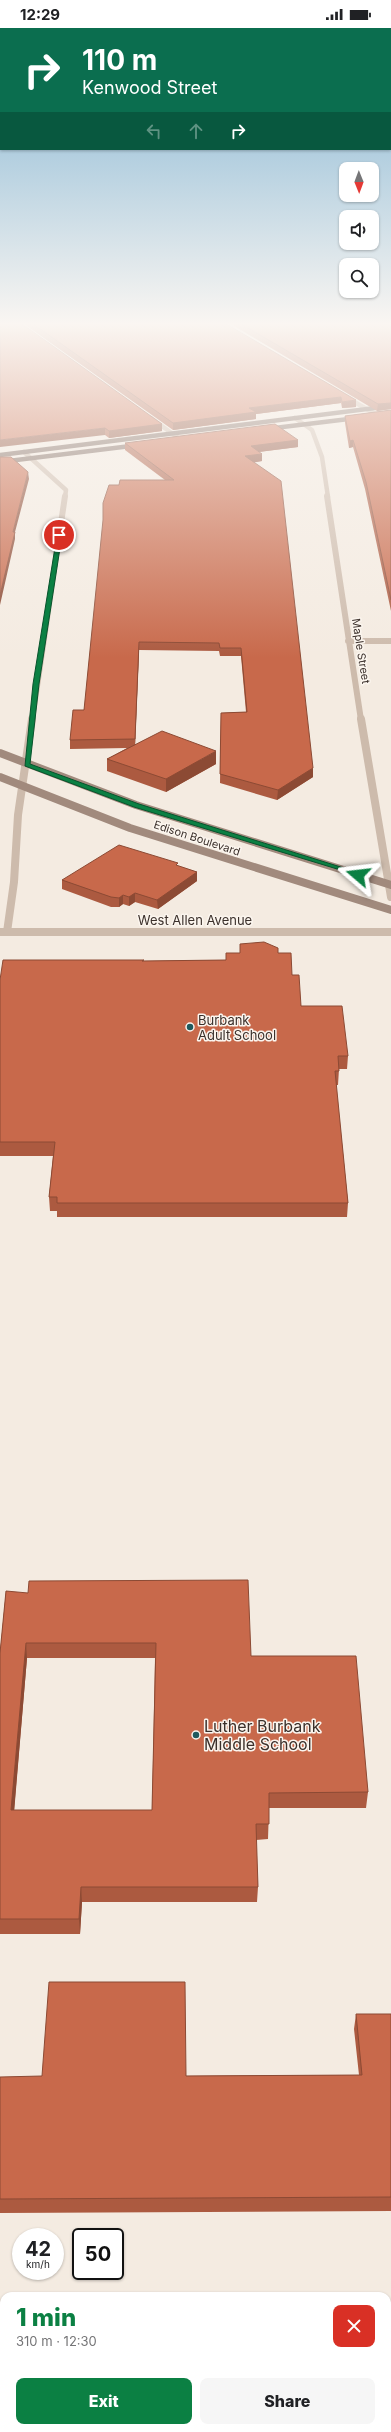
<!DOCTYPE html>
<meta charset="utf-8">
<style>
:root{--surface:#fff;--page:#f6f6f6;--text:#202124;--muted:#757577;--accent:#0b8043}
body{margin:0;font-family:Inter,sans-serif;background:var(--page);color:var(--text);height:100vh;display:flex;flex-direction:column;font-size:15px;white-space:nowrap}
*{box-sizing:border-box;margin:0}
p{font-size:13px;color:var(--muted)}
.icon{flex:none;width:22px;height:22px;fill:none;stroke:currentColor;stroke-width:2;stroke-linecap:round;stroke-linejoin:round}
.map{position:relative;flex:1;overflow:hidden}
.panel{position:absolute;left:0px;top:2264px;width:391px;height:140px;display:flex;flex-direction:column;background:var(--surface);border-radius:12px 12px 0 0;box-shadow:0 1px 3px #0004}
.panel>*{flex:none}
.guide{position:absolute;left:0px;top:0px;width:391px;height:122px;box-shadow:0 1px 3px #0004;background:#0b6e4f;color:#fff;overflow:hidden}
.needle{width:26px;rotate:179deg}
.tools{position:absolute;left:339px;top:134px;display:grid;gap:8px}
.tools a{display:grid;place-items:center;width:40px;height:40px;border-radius:8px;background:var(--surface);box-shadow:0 1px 3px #0004;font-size:20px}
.speed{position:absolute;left:12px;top:2200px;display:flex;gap:8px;font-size:20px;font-weight:700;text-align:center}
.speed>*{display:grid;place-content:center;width:52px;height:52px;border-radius:50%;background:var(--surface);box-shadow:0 1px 3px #0004;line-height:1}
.speed small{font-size:10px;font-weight:400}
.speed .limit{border:2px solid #111;border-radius:6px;background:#fff;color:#111}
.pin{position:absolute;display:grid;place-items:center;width:34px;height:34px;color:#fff;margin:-17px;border:2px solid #fff;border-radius:50%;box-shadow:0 1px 4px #0007}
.me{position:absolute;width:44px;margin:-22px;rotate:287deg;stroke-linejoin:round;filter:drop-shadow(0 0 3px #0008)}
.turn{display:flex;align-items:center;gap:14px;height:84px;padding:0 16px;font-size:18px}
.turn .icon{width:52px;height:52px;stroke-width:2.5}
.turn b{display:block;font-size:28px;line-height:34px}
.lanes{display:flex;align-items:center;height:38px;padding:0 16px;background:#0003;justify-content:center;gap:20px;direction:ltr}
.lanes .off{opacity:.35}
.round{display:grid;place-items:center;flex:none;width:42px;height:42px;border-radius:8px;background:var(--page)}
.overview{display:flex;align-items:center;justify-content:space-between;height:68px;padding:0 16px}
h1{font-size:24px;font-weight:800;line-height:30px;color:var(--accent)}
.cta{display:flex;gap:8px;margin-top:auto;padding:8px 16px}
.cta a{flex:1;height:46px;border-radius:8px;background:var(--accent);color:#fff;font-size:16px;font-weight:800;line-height:46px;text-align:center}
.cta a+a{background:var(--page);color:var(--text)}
.status{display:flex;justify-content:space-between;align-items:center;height:28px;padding:0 20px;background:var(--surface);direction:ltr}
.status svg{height:11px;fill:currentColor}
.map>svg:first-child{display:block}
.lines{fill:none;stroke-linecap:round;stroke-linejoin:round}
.street-far2{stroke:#cdbbac;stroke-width:4.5}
.street-far1{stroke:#cdbbac;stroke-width:6}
.street{stroke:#cdbbac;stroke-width:8}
.secondary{stroke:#a18a7d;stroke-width:8}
.primary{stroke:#7d675c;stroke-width:4.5}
.wall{fill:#ac5a40;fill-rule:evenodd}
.shaded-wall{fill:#8c4a34}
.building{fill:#c8694b;stroke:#8c4a34;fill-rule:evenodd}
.route{fill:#0b8043;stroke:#07532c}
.poi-dot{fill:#1f5a5e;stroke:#fbf5ee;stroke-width:1.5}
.labels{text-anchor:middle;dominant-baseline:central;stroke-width:3;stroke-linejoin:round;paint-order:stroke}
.far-street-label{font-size:11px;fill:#3b302b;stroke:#fbf5ee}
.street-label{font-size:13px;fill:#3b302b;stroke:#fbf5ee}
.poi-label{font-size:13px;fill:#3b302b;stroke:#fbf5ee;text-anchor:start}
.near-poi-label{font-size:16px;fill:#3b302b;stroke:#fbf5ee;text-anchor:start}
</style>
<div class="status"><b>12:29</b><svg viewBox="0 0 49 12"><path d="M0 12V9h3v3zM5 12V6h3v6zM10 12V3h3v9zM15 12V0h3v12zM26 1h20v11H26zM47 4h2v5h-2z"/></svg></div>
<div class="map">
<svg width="391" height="2404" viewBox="0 0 391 2404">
<rect width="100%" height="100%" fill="#f4ebe1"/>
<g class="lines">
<path class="street-far2" d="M 344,368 L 377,387
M 151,390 L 181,412
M 295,390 L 312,402 L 322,429 L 328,469
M 24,424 L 66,462 L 65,469"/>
<path class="street-far1" d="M 327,468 L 361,692
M 348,613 L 391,613
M 32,692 L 65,468"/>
<path class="street" d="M 361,691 L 391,869
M 0,904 L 391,904
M 7,904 L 14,854 L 18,787 L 32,691"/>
<path class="secondary" d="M 0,725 L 136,777 L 391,857
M 0,749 L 130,800 L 391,882"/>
<path class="primary" d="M 266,401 L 357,390
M 0,427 L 391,378
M 0,434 L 139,417"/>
</g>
<path class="wall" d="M 0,293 L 162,396 L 162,403 L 109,410 L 105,407 Z
M 20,293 L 221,293 L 356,379 L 342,380 L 341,375 L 256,386 L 256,391 L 173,402 Z
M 226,293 L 391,293 L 391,381 L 377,383 Z
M 391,382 L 391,583 L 365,461 L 353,419 L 349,420 L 345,395 L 345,388 Z
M 298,412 L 298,419 L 259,424 L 262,433 L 254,434 L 313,749 L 277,772 L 220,755 L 221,685 L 246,684 L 241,628 L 220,628 L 219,623 L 139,622 L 135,716 L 216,736 L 166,764 L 107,743 L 107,731 L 127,720 L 70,721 L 70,712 L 84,682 L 165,452 L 125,422 L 125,415 Z
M 178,838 L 197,844 L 197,853 L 158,881 L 135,874 L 129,878 L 123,876 L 119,879 L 111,879 L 62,861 L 62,852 Z
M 240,916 L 278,925 L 292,947 L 301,978 L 348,1028 L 347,1041 L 339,1041 L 338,1057 L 336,1057 L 348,1175 L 347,1189 L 57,1189 L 57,1183 L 50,1183 L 49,1169 L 53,1128 L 0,1128 L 0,952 L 144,933 L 226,932 L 240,925 Z
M 6,1563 L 251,1628 L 368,1764 L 366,1780 L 269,1780 L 268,1811 L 256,1812 L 258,1859 L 257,1874 L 82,1874 L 80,1906 L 0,1906 L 0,1625 ZM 27,1630 L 155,1630 L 152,1782 L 14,1782 Z
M 356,1986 L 391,1986 L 391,2183 L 0,2185 L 0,2049 L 359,2047 L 354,2001 Z
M 387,2309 L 391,2309 L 391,2345 L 387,2345 Z"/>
<path class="shaded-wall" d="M 341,369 L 341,375 L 256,386 L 256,391 L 173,402 L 173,395 L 249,380 Z
M 356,372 L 356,379 L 342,380 L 342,374 Z
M 391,375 L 391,381 L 377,383 L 378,376 Z
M 162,396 L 162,403 L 109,410 L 109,403 Z
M 105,400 L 105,407 L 0,419 L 0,412 Z
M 298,412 L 298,419 L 250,425 L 251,418 Z
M 353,412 L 353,419 L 349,420 L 350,413 Z
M 262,426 L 262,433 L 245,436 L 245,428 Z
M 28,444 L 29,451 L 15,504 L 15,511 L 0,577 L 0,567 L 13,504 Z
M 139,614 L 139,622 L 135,720 L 135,711 Z
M 216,723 L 216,736 L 166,764 L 166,751 Z
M 313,740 L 313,749 L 277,772 L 278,762 Z
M 197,844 L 197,853 L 158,881 L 157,872 Z
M 135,865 L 135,874 L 129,878 L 129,869 Z
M 123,867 L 123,876 L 119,879 L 119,870 Z
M 26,1615 L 27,1630 L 13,1797 L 11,1782 Z
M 81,1859 L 82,1874 L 80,1906 L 79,1891 Z"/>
<path class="building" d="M 0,293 L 18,293 L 162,396 L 109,403 L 105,400 L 0,412 Z
M 29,293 L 221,293 L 356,372 L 342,374 L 341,369 L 249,380 L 256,384 L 173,395 Z
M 236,293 L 391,293 L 391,375 L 378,376 Z
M 391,382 L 391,572 L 366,454 L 353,412 L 350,413 L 345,388 Z
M 275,396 L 298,412 L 251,418 L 262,426 L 245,428 L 281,453 L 313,740 L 278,762 L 220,746 L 221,685 L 247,684 L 241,620 L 220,620 L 219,615 L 139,614 L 135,711 L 70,712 L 73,682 L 84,682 L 103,492 L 103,475 L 109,457 L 119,457 L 120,452 L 174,452 L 125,415 Z
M 0,429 L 11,429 L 28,444 L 13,504 L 15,504 L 0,567 Z
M 162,703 L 216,723 L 166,751 L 107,731 Z
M 119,817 L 178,835 L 176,837 L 197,844 L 157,872 L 135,865 L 129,869 L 123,867 L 119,870 L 111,869 L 62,852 Z
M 264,914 L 278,920 L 278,925 L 291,925 L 292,947 L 299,947 L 301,978 L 342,978 L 348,1028 L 338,1028 L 339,1043 L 335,1043 L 348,1175 L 57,1175 L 57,1169 L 49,1169 L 55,1114 L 0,1114 L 0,952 L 3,932 L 144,932 L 142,933 L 226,932 L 226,925 L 240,925 L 240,916 Z
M 248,1552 L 251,1628 L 356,1628 L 368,1764 L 269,1765 L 269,1796 L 256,1796 L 258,1859 L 81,1859 L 79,1891 L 0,1891 L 0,1625 L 6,1563 L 28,1565 L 29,1553 ZM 26,1615 L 156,1615 L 152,1782 L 11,1782 Z
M 49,1954 L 185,1954 L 186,2048 L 362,2047 L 356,1986 L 391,1986 L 391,2169 L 0,2171 L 0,2049 L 42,2048 Z
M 387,2309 L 391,2309 L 391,2335 L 387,2335 Z"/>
<linearGradient id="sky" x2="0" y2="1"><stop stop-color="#7eb2d2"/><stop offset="0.47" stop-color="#faf6f2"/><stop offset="1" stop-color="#faf6f2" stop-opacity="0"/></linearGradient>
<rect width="391" height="630" fill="url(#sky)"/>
<path class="route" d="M 59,505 L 62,507 L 39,656 L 30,736 L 139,776 L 360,845 L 360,848 L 134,779 L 25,738 L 33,656 L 57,507 Z"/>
<g class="poi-dot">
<circle cx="190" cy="999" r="4"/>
<circle cx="196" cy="1707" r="4"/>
</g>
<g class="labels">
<g class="far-street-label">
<text transform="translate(361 623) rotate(81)">Maple Street</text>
<text transform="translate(197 810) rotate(18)">Edison Boulevard</text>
</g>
<g class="street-label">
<text x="195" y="892">West Allen Avenue</text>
</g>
<g class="poi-label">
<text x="198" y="992">Burbank<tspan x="198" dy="15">Adult School</tspan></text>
</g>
<g class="near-poi-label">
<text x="204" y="1698">Luther Burbank<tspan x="204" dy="18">Middle School</tspan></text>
</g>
</g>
</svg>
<div class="tools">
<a><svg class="needle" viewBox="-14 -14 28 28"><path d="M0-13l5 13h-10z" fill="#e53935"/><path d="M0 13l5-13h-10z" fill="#757577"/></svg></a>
<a><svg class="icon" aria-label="sound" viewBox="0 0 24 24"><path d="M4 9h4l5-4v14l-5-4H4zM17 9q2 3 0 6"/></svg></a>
<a><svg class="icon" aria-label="search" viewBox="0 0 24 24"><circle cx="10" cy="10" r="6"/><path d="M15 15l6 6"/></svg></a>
</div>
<div class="speed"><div>42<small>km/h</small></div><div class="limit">50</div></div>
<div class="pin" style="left:59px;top:507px;background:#d93025"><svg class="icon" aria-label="arrive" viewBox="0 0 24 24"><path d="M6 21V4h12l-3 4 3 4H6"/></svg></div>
<svg class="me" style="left:358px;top:847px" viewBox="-20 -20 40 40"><path d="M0-17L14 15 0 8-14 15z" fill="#0b8043" stroke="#fff" stroke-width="4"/></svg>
<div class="guide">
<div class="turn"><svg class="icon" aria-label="right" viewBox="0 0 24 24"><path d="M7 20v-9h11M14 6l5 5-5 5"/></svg><div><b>110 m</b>Kenwood Street</div></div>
<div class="lanes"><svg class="icon off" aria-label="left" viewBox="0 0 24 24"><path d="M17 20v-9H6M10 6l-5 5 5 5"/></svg><svg class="icon off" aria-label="ahead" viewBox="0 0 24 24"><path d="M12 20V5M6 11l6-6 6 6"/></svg><svg class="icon" aria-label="right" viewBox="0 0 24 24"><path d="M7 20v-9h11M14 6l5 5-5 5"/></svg></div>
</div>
<section class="panel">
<div class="overview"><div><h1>1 min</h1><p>310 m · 12:30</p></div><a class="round" style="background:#d93025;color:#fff"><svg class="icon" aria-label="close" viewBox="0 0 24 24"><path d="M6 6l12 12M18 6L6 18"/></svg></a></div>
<div class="cta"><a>Exit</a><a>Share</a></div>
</section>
</div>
